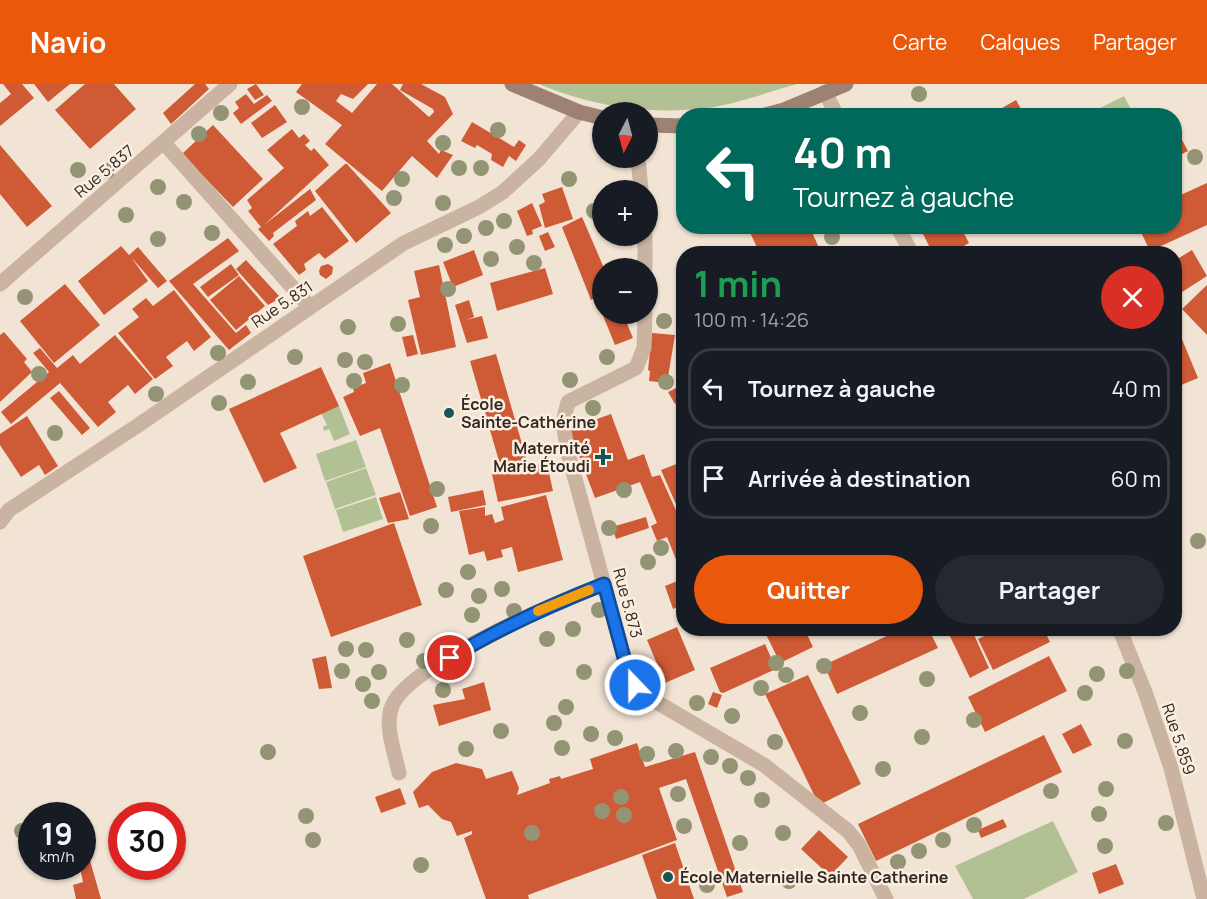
<!DOCTYPE html>
<html lang="fr">
<meta charset="utf-8">
<style>
:root{--surface:#171b24;--page:#242831;--text:#f1f3f6;--muted:#9ea1a6;--line:#363941;--accent:#ea580c}
body{margin:0;font-family:Manrope,sans-serif;background:var(--page);color:var(--text);height:100vh;display:flex;flex-direction:column;font-size:22px;white-space:nowrap}
*{box-sizing:border-box;margin:0}
p{font-size:20px;color:var(--muted)}
.icon{flex:none;width:33px;height:33px;fill:none;stroke:currentColor;stroke-width:2;stroke-linecap:round;stroke-linejoin:round}
.map{position:relative;flex:1;overflow:hidden}
.details{position:absolute;left:676px;top:162px;width:506px;height:390px;display:flex;flex-direction:column;background:var(--surface);border-radius:24px;box-shadow:0 2px 4px #0004}
.details>*{flex:none}
.guide{position:absolute;left:676px;top:24px;width:506px;height:126px;border-radius:24px;box-shadow:0 2px 4px #0004;background:#00695c;color:#fff;overflow:hidden}
.needle{width:39px;rotate:186deg}
.tools{position:absolute;left:592px;top:18px;display:grid;gap:12px}
.tools a{display:grid;place-items:center;width:66px;height:66px;border-radius:50%;background:var(--surface);box-shadow:0 2px 4px #0004;font-size:30px}
.speed{position:absolute;left:18px;top:718px;display:flex;gap:12px;font-size:30px;font-weight:700;text-align:center}
.speed>*{display:grid;place-content:center;width:78px;height:78px;border-radius:50%;background:var(--surface);box-shadow:0 2px 4px #0004;line-height:1}
.speed small{font-size:15px;font-weight:400}
.speed .limit{border:9px solid #d22;background:#fff;color:#111}
.pin{position:absolute;display:grid;place-items:center;width:51px;height:51px;color:#fff;margin:-26px;border:3px solid #fff;border-radius:50%;box-shadow:0 2px 6px #0007}
.me{position:absolute;width:66px;margin:-33px;rotate:338deg;stroke-linejoin:round;filter:drop-shadow(0 0 4px #0008)}
.turn{display:flex;align-items:center;gap:21px;height:126px;padding:0 18px;font-size:27px}
.turn .icon{width:78px;height:78px;stroke-width:2.5}
.turn b{display:block;font-size:42px;line-height:51px}
.round{display:grid;place-items:center;flex:none;width:63px;height:63px;border-radius:32px;background:var(--page)}
.head{display:flex;align-items:center;justify-content:space-between;height:102px;padding:0 18px}
h1{font-size:36px;font-weight:700;line-height:45px;color:#1e9e55}
.action{display:flex;gap:12px;margin-top:auto;padding:12px 18px}
.action a{flex:1;height:69px;border-radius:36px;background:var(--accent);color:#fff;font-size:24px;font-weight:700;line-height:69px;text-align:center}
.action a+a{background:var(--page);color:var(--text)}
ul{padding:0;list-style:none}
li{display:flex;align-items:center;gap:18px;height:81px;margin:0 12px 9px;padding:0 6px;border:3px solid var(--line);border-radius:24px}
li div{flex:1}
li b{display:block;font-size:22px}
li em{font-style:normal}
header{display:flex;align-items:center;gap:36px;box-sizing:border-box;height:84px;padding:0 30px;background:var(--accent);color:#fff}
header strong{font-size:28px}
nav{display:flex;gap:33px;margin-inline-start:auto;font-size:21px}
.map>svg:first-child{display:block}
.green{fill:#b2c194}
.building{fill:#ce5a36}
.lines{fill:none;stroke-linecap:round;stroke-linejoin:round}
.minor{stroke:#cab3a0;stroke-width:15}
.secondary{stroke:#9d8172;stroke-width:15}
.tree{fill:#929474}
.route-casing{stroke:#114b97;stroke-width:15}
.route{stroke:#1a73e8;stroke-width:10}
.slow{stroke:#f59e0b;stroke-width:10}
.poi-dot{fill:#175357;stroke:#faeee0;stroke-width:2}
.labels{text-anchor:middle;dominant-baseline:central;stroke-width:5;stroke-linejoin:round;paint-order:stroke}
.street-label{font-size:16px;fill:#332924;stroke:#faeee0}
.poi-label{font-size:16px;font-weight:bold;fill:#332924;stroke:#faeee0;text-anchor:start}
</style>
<header>
<strong>Navio</strong>
<nav><a>Carte</a><a>Calques</a><a>Partager</a></nav>
</header>
<div class="map">
<svg width="1207" height="815" viewBox="0 0 1207 815">
<rect width="100%" height="100%" fill="#f2e4d4"/>
<path class="green" d="M 539,0 L 797,0 C 768,8 737,20 707,24 C 649,31 593,23 539,0 Z
M 1124,12 L 1134,31 L 1086,31 Z
M 339,322 L 350,350 L 334,357 L 329,345 L 324,347 L 323,343 L 327,341 L 321,329 Z
M 356,356 L 366,383 L 325,397 L 316,370 Z
M 366,384 L 376,411 L 335,425 L 326,398 Z
M 376,413 L 383,435 L 343,448 L 336,426 Z
M 1053,737 L 1078,788 L 1024,815 L 973,815 L 955,782 Z"/>
<path class="building" d="M 3,0 L 22,0 L 34,14 L 0,42 L 0,19 L 11,10 Z
M 34,0 L 70,0 L 48,18 Z
M 85,0 L 114,0 L 136,25 L 90,65 L 55,26 Z
M 195,0 L 205,0 L 209,5 L 171,40 L 163,29 Z
M 256,0 L 264,11 L 255,16 L 247,5 Z
M 302,0 L 368,0 L 353,15 L 341,10 L 336,17 L 352,29 L 377,0 L 392,0 L 429,33 L 434,28 L 433,25 L 400,6 L 403,0 L 421,0 L 445,13 L 453,30 L 427,57 L 439,70 L 441,66 L 453,71 L 437,94 L 412,72 L 382,107 L 325,60 L 342,41 L 296,8 Z
M 246,10 L 254,20 L 267,11 L 272,17 L 241,40 L 233,29 L 239,24 L 235,18 Z
M 1016,16 L 1025,32 L 997,32 L 995,28 Z
M 275,21 L 287,38 L 262,54 L 251,39 Z
M 472,38 L 514,63 L 519,56 L 526,61 L 516,77 L 509,72 L 503,83 L 491,76 L 492,70 L 477,61 L 475,64 L 461,57 Z
M 213,41 L 263,95 L 233,123 L 182,70 Z
M 1174,41 L 1188,67 L 1174,74 Z
M 292,45 L 299,54 L 304,50 L 310,57 L 305,61 L 311,67 L 314,64 L 329,81 L 264,141 L 310,105 L 316,116 L 273,149 L 274,152 L 269,157 L 258,145 L 261,143 L 248,127 L 252,124 L 247,116 L 284,84 L 267,66 Z
M 0,61 L 52,122 L 27,143 L 0,110 Z
M 345,80 L 347,80 L 391,129 L 356,159 L 315,107 Z
M 1207,99 L 1207,141 L 1150,167 L 1138,142 L 1174,142 L 1174,114 Z
M 562,103 L 573,135 L 545,144 L 539,121 L 545,118 L 542,110 Z
M 532,119 L 542,142 L 532,146 L 533,150 L 527,152 L 517,127 Z
M 322,123 L 349,157 L 325,175 L 319,169 L 304,180 L 306,186 L 299,191 L 273,160 L 297,142 L 295,137 L 308,127 L 310,132 Z
M 582,133 L 604,184 L 603,210 L 591,216 L 562,143 Z
M 747,142 L 809,142 L 822,170 L 760,170 Z
M 919,142 L 960,142 L 969,159 L 950,170 L 933,170 Z
M 548,148 L 555,163 L 545,167 L 539,152 Z
M 228,154 L 239,167 L 193,200 L 236,249 L 246,241 L 251,249 L 229,266 L 169,197 Z
M 121,162 L 129,171 L 138,163 L 167,197 L 158,204 L 131,173 L 148,197 L 104,231 L 78,197 Z
M 474,166 L 483,191 L 453,203 L 443,178 Z
M 1192,166 L 1207,192 L 1179,210 L 1174,203 L 1174,177 Z
M 246,176 L 280,213 L 275,217 L 268,221 L 236,185 Z
M 231,180 L 239,191 L 208,213 L 200,203 Z
M 328,180 L 333,183 L 332,190 L 326,195 L 320,191 L 319,187 L 321,182 Z
M 439,181 L 456,263 L 421,271 L 408,216 L 420,213 L 414,187 Z
M 545,184 L 553,210 L 497,227 L 490,199 Z
M 239,192 L 265,222 L 236,246 L 210,216 Z
M 65,200 L 100,241 L 54,279 L 20,237 Z
M 1207,201 L 1207,251 L 1182,225 Z
M 174,206 L 211,253 L 194,267 L 187,257 L 166,273 L 173,282 L 155,295 L 118,249 L 139,233 L 132,225 L 146,214 L 153,222 Z
M 603,214 L 603,230 L 623,230 L 633,254 L 615,261 L 597,217 Z
M 469,216 L 474,233 L 466,236 L 482,232 L 488,254 L 467,259 L 455,221 Z
M 4,248 L 27,275 L 24,278 L 32,288 L 0,318 L 0,251 Z
M 1179,248 L 1198,294 L 1179,302 L 1174,290 L 1174,250 Z
M 652,249 L 675,251 L 667,299 L 649,297 L 650,287 L 648,286 Z
M 115,251 L 153,295 L 135,310 L 128,301 L 108,318 L 116,328 L 98,343 L 60,299 L 11,340 L 1,328 L 49,288 L 33,269 L 40,264 L 57,284 L 73,271 L 80,280 Z
M 413,251 L 418,270 L 407,273 L 402,253 Z
M 496,270 L 527,377 L 501,384 L 470,277 Z
M 390,279 L 437,423 L 410,432 L 380,344 L 360,352 L 343,313 L 354,308 L 353,304 L 366,299 L 363,289 Z
M 321,283 L 339,322 L 280,349 L 297,384 L 264,399 L 229,325 Z
M 684,300 L 684,316 L 675,320 L 668,308 Z
M 59,307 L 90,344 L 82,351 L 50,314 Z
M 611,330 L 628,376 L 644,370 L 652,393 L 660,391 L 684,444 L 684,475 L 677,478 L 667,453 L 657,457 L 651,442 L 657,439 L 640,398 L 595,414 L 569,345 Z
M 27,332 L 58,382 L 45,391 L 39,381 L 21,393 L 0,361 L 0,350 Z
M 684,377 L 684,433 L 682,434 L 661,386 Z
M 547,379 L 553,407 L 498,418 L 492,390 Z
M 483,406 L 486,421 L 451,428 L 448,413 Z
M 400,408 L 409,435 L 388,439 L 379,414 Z
M 546,411 L 563,476 L 518,488 L 512,463 L 501,466 L 503,473 L 487,477 L 484,467 L 469,471 L 459,427 L 485,423 L 485,432 L 492,430 L 495,439 L 504,436 L 501,423 Z
M 646,433 L 649,444 L 616,455 L 612,443 Z
M 394,439 L 422,521 L 331,553 L 303,472 Z
M 680,496 L 684,506 L 684,520 L 673,525 L 665,502 Z
M 677,543 L 695,586 L 665,599 L 647,556 Z
M 763,544 L 804,544 L 813,563 L 780,579 Z
M 904,544 L 928,544 L 938,564 L 837,610 L 824,581 Z
M 946,544 L 971,544 L 989,584 L 970,594 Z
M 1001,544 L 1043,544 L 1050,558 L 993,586 L 978,555 Z
M 765,560 L 776,585 L 723,609 L 720,608 L 710,584 Z
M 326,572 L 332,604 L 319,605 L 312,575 Z
M 1049,572 L 1067,607 L 985,648 L 968,613 Z
M 808,591 L 861,700 L 819,721 L 765,610 Z
M 484,598 L 491,626 L 439,642 L 433,621 L 465,615 L 462,605 Z
M 713,608 L 722,611 L 717,624 L 708,620 Z
M 1081,640 L 1092,661 L 1073,670 L 1062,650 Z
M 1044,651 L 1062,688 L 876,777 L 858,740 Z
M 637,659 L 645,683 L 695,668 L 743,808 L 727,813 L 686,695 L 659,704 L 677,756 L 528,811 L 529,815 L 486,815 L 464,754 L 472,750 L 472,747 L 457,752 L 451,738 L 442,735 L 428,721 L 419,724 L 413,708 L 432,688 L 456,679 L 482,685 L 486,695 L 512,687 L 519,704 L 517,711 L 550,699 L 549,695 L 560,692 L 561,695 L 593,685 L 590,675 Z
M 400,704 L 406,720 L 381,729 L 375,713 Z
M 1003,735 L 1007,743 L 981,754 L 978,746 Z
M 819,746 L 848,773 L 830,792 L 801,765 Z
M 675,759 L 694,815 L 657,815 L 642,771 Z
M 89,773 L 101,815 L 76,815 L 73,801 L 83,798 L 80,783 L 82,783 L 82,776 Z
M 1116,780 L 1124,800 L 1099,810 L 1092,789 Z"/>
<g class="lines">
<path class="minor" d="M 825,8 L 837,32
M 164,59 L 310,223
M 638,74 L 641,106
M 897,142 L 912,170
M 645,152 L 645,184
M 0,200 L 230,0
M 645,230 L 644,264 L 636,284 L 568,318 L 563,339 L 568,369 L 628,588 L 635,601 L 648,613 L 764,681 L 848,747 L 859,761 L 886,815
M 0,438 L 9,426 L 137,342 L 404,159 L 479,123 L 503,108 L 539,75 L 579,28
M 1119,544 L 1145,608 L 1171,684 L 1204,815
M 399,689 C 395,669 384,642 392,622 C 409,580 560,517 604,500"/>
<path class="secondary" d="M 512,0 L 579,28 L 603,34
M 761,32 L 784,26 L 846,0
M 648,41 L 684,42"/>
</g>
<g class="tree">
<circle cx="919" cy="10" r="8"/>
<circle cx="302" cy="23" r="8"/>
<circle cx="221" cy="29" r="8"/>
<circle cx="498" cy="46" r="8"/>
<circle cx="199" cy="50" r="8"/>
<circle cx="443" cy="59" r="8"/>
<circle cx="1195" cy="73" r="8"/>
<circle cx="459" cy="84" r="8"/>
<circle cx="481" cy="84" r="8"/>
<circle cx="78" cy="86" r="8"/>
<circle cx="107" cy="87" r="8"/>
<circle cx="402" cy="95" r="8"/>
<circle cx="569" cy="95" r="8"/>
<circle cx="158" cy="103" r="8"/>
<circle cx="394" cy="114" r="8"/>
<circle cx="184" cy="118" r="8"/>
<circle cx="443" cy="119" r="8"/>
<circle cx="594" cy="127" r="8"/>
<circle cx="126" cy="131" r="8"/>
<circle cx="504" cy="137" r="8"/>
<circle cx="486" cy="144" r="8"/>
<circle cx="212" cy="149" r="8"/>
<circle cx="464" cy="152" r="8"/>
<circle cx="832" cy="153" r="8"/>
<circle cx="158" cy="155" r="8"/>
<circle cx="445" cy="161" r="8"/>
<circle cx="517" cy="163" r="8"/>
<circle cx="491" cy="175" r="8"/>
<circle cx="534" cy="179" r="8"/>
<circle cx="448" cy="205" r="8"/>
<circle cx="25" cy="213" r="8"/>
<circle cx="664" cy="237" r="8"/>
<circle cx="398" cy="240" r="8"/>
<circle cx="348" cy="243" r="8"/>
<circle cx="218" cy="269" r="8"/>
<circle cx="295" cy="273" r="8"/>
<circle cx="607" cy="273" r="8"/>
<circle cx="345" cy="276" r="8"/>
<circle cx="365" cy="278" r="8"/>
<circle cx="39" cy="290" r="8"/>
<circle cx="570" cy="296" r="8"/>
<circle cx="354" cy="297" r="8"/>
<circle cx="248" cy="298" r="8"/>
<circle cx="666" cy="298" r="8"/>
<circle cx="402" cy="301" r="8"/>
<circle cx="156" cy="310" r="8"/>
<circle cx="219" cy="319" r="8"/>
<circle cx="593" cy="324" r="8"/>
<circle cx="55" cy="349" r="8"/>
<circle cx="437" cy="405" r="8"/>
<circle cx="624" cy="406" r="8"/>
<circle cx="431" cy="442" r="8"/>
<circle cx="609" cy="444" r="8"/>
<circle cx="1198" cy="457" r="8"/>
<circle cx="661" cy="464" r="8"/>
<circle cx="648" cy="478" r="8"/>
<circle cx="468" cy="488" r="8"/>
<circle cx="502" cy="505" r="8"/>
<circle cx="446" cy="506" r="8"/>
<circle cx="479" cy="512" r="8"/>
<circle cx="599" cy="526" r="8"/>
<circle cx="514" cy="527" r="8"/>
<circle cx="472" cy="531" r="8"/>
<circle cx="573" cy="545" r="8"/>
<circle cx="547" cy="555" r="8"/>
<circle cx="407" cy="556" r="8"/>
<circle cx="346" cy="565" r="8"/>
<circle cx="366" cy="566" r="8"/>
<circle cx="424" cy="577" r="8"/>
<circle cx="776" cy="579" r="8"/>
<circle cx="824" cy="582" r="8"/>
<circle cx="342" cy="587" r="8"/>
<circle cx="1127" cy="587" r="8"/>
<circle cx="379" cy="588" r="8"/>
<circle cx="584" cy="588" r="8"/>
<circle cx="1097" cy="590" r="8"/>
<circle cx="786" cy="591" r="8"/>
<circle cx="927" cy="595" r="8"/>
<circle cx="363" cy="600" r="8"/>
<circle cx="761" cy="604" r="8"/>
<circle cx="443" cy="606" r="8"/>
<circle cx="1085" cy="609" r="8"/>
<circle cx="372" cy="617" r="8"/>
<circle cx="697" cy="619" r="8"/>
<circle cx="566" cy="623" r="8"/>
<circle cx="860" cy="629" r="8"/>
<circle cx="732" cy="632" r="8"/>
<circle cx="974" cy="636" r="8"/>
<circle cx="554" cy="639" r="8"/>
<circle cx="501" cy="647" r="8"/>
<circle cx="591" cy="650" r="8"/>
<circle cx="922" cy="653" r="8"/>
<circle cx="615" cy="654" r="8"/>
<circle cx="1125" cy="657" r="8"/>
<circle cx="775" cy="658" r="8"/>
<circle cx="562" cy="664" r="8"/>
<circle cx="466" cy="665" r="8"/>
<circle cx="676" cy="667" r="8"/>
<circle cx="268" cy="668" r="8"/>
<circle cx="647" cy="670" r="8"/>
<circle cx="711" cy="673" r="8"/>
<circle cx="730" cy="682" r="8"/>
<circle cx="883" cy="685" r="8"/>
<circle cx="748" cy="694" r="8"/>
<circle cx="1106" cy="705" r="8"/>
<circle cx="1051" cy="707" r="8"/>
<circle cx="678" cy="710" r="8"/>
<circle cx="621" cy="713" r="8"/>
<circle cx="762" cy="716" r="8"/>
<circle cx="602" cy="727" r="8"/>
<circle cx="1099" cy="730" r="8"/>
<circle cx="624" cy="731" r="8"/>
<circle cx="306" cy="732" r="8"/>
<circle cx="1166" cy="739" r="8"/>
<circle cx="974" cy="741" r="8"/>
<circle cx="684" cy="742" r="8"/>
<circle cx="22" cy="747" r="8"/>
<circle cx="532" cy="749" r="8"/>
<circle cx="783" cy="749" r="8"/>
<circle cx="313" cy="756" r="8"/>
<circle cx="943" cy="756" r="8"/>
<circle cx="740" cy="759" r="8"/>
<circle cx="1105" cy="762" r="8"/>
<circle cx="919" cy="767" r="8"/>
<circle cx="898" cy="778" r="8"/>
<circle cx="421" cy="781" r="8"/>
<circle cx="789" cy="797" r="8"/>
<circle cx="707" cy="801" r="8"/>
</g>
<g class="lines">
<defs>
<path id="route" d="M 450,574 C 499,544 551,521 604,500 L 628,588 L 635,601"/>
</defs>
<use href="#route" class="route-casing"/>
<use href="#route" class="route"/>
<path class="slow" d="M 538,527 L 589,506"/>
</g>
<g class="poi-dot">
<circle cx="449" cy="329" r="6"/>
<path d="M600 364h6v6h6v6h-6v6h-6v-6h-6v-6h6z"/>
<circle cx="668" cy="793" r="6"/>
</g>
<g class="labels">
<g class="street-label">
<text transform="translate(104 87) rotate(-40)">Rue 5.837</text>
<text transform="translate(282 220) rotate(-34)">Rue 5.831</text>
<text transform="translate(628 519) rotate(75)">Rue 5.873</text>
<text transform="translate(1179 655) rotate(72)">Rue 5.859</text>
</g>
<g class="poi-label">
<text x="461" y="320">École<tspan x="461" dy="18">Sainte-Cathérine</tspan></text>
<text x="590" y="364" text-anchor="end">Maternité<tspan x="590" dy="18">Marie Étoudi</tspan></text>
<text x="680" y="793">École Maternielle Sainte Catherine</text>
</g>
</g>
</svg>
<div class="tools">
<a><svg class="needle" viewBox="-14 -14 28 28"><path d="M0-13l5 13h-10z" fill="#e53935"/><path d="M0 13l5-13h-10z" fill="#9ea1a6"/></svg></a>
<a>+</a>
<a>−</a>
</div>
<div class="speed"><div>19<small>km/h</small></div><div class="limit">30</div></div>
<div class="pin" style="left:450px;top:574px;background:#d93025"><svg class="icon" aria-label="arrive" viewBox="0 0 24 24"><path d="M6 21V4h12l-3 4 3 4H6"/></svg></div>
<svg class="me" style="left:635px;top:601px" viewBox="-20 -20 40 40"><circle r="17" fill="#1a73e8" stroke="#fff" stroke-width="3"/><path d="M0-11L8 9 0 5-8 9z" fill="#fff"/></svg>
<div class="guide">
<div class="turn"><svg class="icon" aria-label="left" viewBox="0 0 24 24"><path d="M17 20v-9H6M10 6l-5 5 5 5"/></svg><div><b>40 m</b>Tournez à gauche</div></div>
</div>
<section class="details">
<div class="head"><div><h1>1 min</h1><p>100 m · 14:26</p></div><a class="round" style="background:#d93025;color:#fff"><svg class="icon" aria-label="close" viewBox="0 0 24 24"><path d="M6 6l12 12M18 6L6 18"/></svg></a></div>
<ul>
<li><svg class="icon" aria-label="left" viewBox="0 0 24 24"><path d="M17 20v-9H6M10 6l-5 5 5 5"/></svg><div><b>Tournez à gauche</b></div><em>40 m</em></li>
<li><svg class="icon" aria-label="arrive" viewBox="0 0 24 24"><path d="M6 21V4h12l-3 4 3 4H6"/></svg><div><b>Arrivée à destination</b></div><em>60 m</em></li>
</ul>
<div class="action"><a>Quitter</a><a>Partager</a></div>
</section>
</div>
